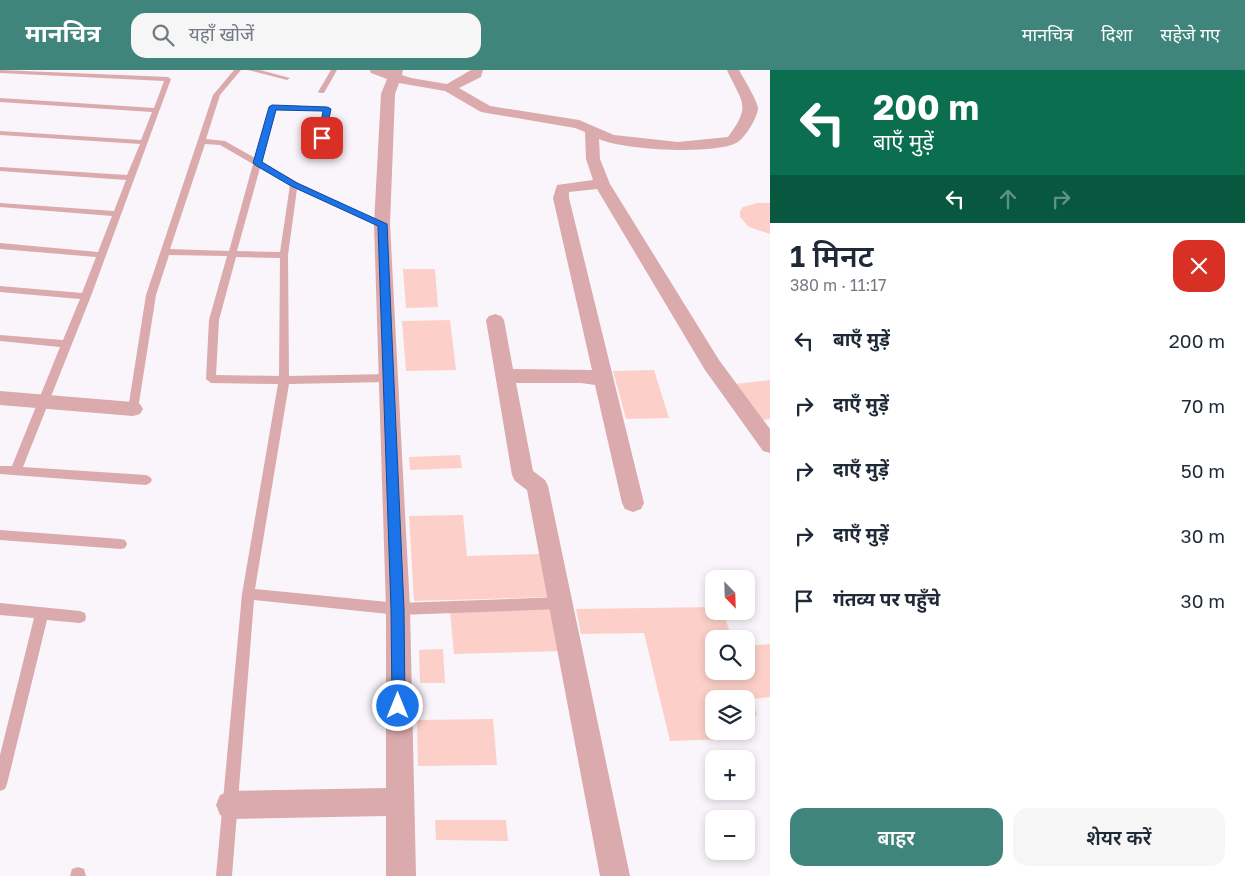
<!DOCTYPE html>
<html lang="hi">
<meta charset="utf-8">
<style>
:root{--surface:#fff;--page:#f6f6f7;--text:#1f2937;--muted:#747a83;--accent:#40857b}
body{margin:0;font-family:"Golos Text","Noto Sans Devanagari",sans-serif;background:var(--page);color:var(--text);height:100vh;display:flex;flex-direction:column;font-size:19px;white-space:nowrap}
*{box-sizing:border-box;margin:0}
p{font-size:16px;color:var(--muted)}
.icon{flex:none;width:28px;height:28px;fill:none;stroke:currentColor;stroke-width:2;stroke-linecap:round;stroke-linejoin:round}
.map{position:relative;flex:1;overflow:hidden}
.details{display:flex;flex-direction:column;background:var(--surface);width:475px}
.details>*{flex:none}
.banner{background:#0b6e4f;color:#fff;overflow:hidden}
.needle{width:32px;rotate:157deg}
.fabs{position:absolute;left:705px;top:500px;display:grid;gap:10px}
.fabs a{display:grid;place-items:center;width:50px;height:50px;border-radius:10px;background:var(--surface);box-shadow:0 2px 8px #0003;font-size:25px}
.pin{position:absolute;display:grid;place-items:center;width:42px;height:42px;color:#fff;margin:-21px;border-radius:10px;box-shadow:0 2px 8px #0006}
.me{position:absolute;width:55px;margin:-28px;rotate:0deg;stroke-linejoin:round;filter:drop-shadow(0 0 4px #0008)}
.turn{display:flex;align-items:center;gap:18px;height:105px;padding:0 20px;font-size:22px}
.turn .icon{width:65px;height:65px;stroke-width:2.5}
.turn b{display:block;font-size:35px;line-height:42px}
.lanes{display:flex;align-items:center;height:48px;padding:0 20px;background:#0003;justify-content:center;gap:25px;direction:ltr}
.lanes .off{opacity:.35}
.round{display:grid;place-items:center;flex:none;width:52px;height:52px;border-radius:15px;background:var(--page)}
.headline{display:flex;align-items:center;justify-content:space-between;height:85px;padding:0 20px}
h1{font-size:30px;font-weight:600;line-height:38px}
.action{display:flex;gap:10px;margin-top:auto;padding:10px 20px}
.action a{flex:1;height:58px;border-radius:15px;background:var(--accent);color:#fff;font-size:20px;font-weight:600;line-height:58px;text-align:center}
.action a+a{background:var(--page);color:var(--text)}
ul{padding:0;list-style:none}
li{display:flex;align-items:center;gap:15px;height:65px;padding:0 20px}
li div{flex:1}
li b{display:block;font-size:19px}
li em{font-style:normal}
header{display:flex;align-items:center;gap:30px;box-sizing:border-box;height:70px;padding:0 25px;background:var(--accent);color:#fff}
header strong{font-size:24px}
nav{display:flex;gap:28px;margin-inline-start:auto;font-size:18px}
.search{width:350px;height:45px;background:var(--page);display:flex;align-items:center;gap:12px;box-sizing:border-box;padding:0 18px;border-radius:15px;color:var(--muted);font-size:19px}
main{display:flex;flex:1;min-height:0}
.map>svg:first-child{display:block}
.building{fill:#fcd0c8}
.lines{fill:none;stroke-linecap:round;stroke-linejoin:round}
.lane{fill:#dbaaac;fill-rule:evenodd}
.street{fill:#dbaaac;fill-rule:evenodd}
.route{fill:#1a73e8;stroke:#114b97}
</style>
<header>
<strong>मानचित्र</strong>
<div class="search"><svg class="icon" aria-label="search" viewBox="0 0 24 24"><circle cx="10" cy="10" r="6"/><path d="M15 15l6 6"/></svg>यहाँ खोजें</div>
<nav><a>मानचित्र</a><a>दिशा</a><a>सहेजे गए</a></nav>
</header>
<main>
<div class="map">
<svg width="770" height="806" viewBox="0 0 770 806">
<rect width="100%" height="100%" fill="#f9f5fb"/>
<path class="building" d="M 757,133 L 770,133 L 770,164 L 749,157 L 740,147 L 740,141 L 743,137 Z
M 403,199 L 435,199 L 438,237 L 406,238 Z
M 450,250 L 456,300 L 406,301 L 402,251 Z
M 654,300 L 669,348 L 626,349 L 613,301 Z
M 770,310 L 770,349 L 758,351 L 735,314 Z
M 460,385 L 462,398 L 410,400 L 409,387 Z
M 463,445 L 467,486 L 541,484 L 549,527 L 414,531 L 409,446 Z
M 714,537 L 714,541 L 723,541 L 732,569 L 714,569 L 714,601 L 746,601 L 746,576 L 770,574 L 770,627 L 752,629 L 757,645 L 746,646 L 746,629 L 714,629 L 714,661 L 723,661 L 725,669 L 670,671 L 644,563 L 581,564 L 576,539 Z
M 556,538 L 564,581 L 454,584 L 450,542 Z
M 443,579 L 445,613 L 420,613 L 419,580 Z
M 493,649 L 497,695 L 418,696 L 417,650 Z
M 435,750 L 506,750 L 508,771 L 436,770 Z"/>
<g class="lines">
<path class="lane" d="M 0,0 L 168,7 L 171,9 L 91,226 L 23,397 L 146,405 L 150,407 L 152,410 L 150,413 L 146,415 L 0,404 L 0,396 L 12,396 L 60,277 L 0,271 L 0,265 L 63,270 L 80,229 L 0,222 L 0,216 L 82,223 L 96,187 L 0,179 L 0,173 L 98,182 L 112,146 L 0,137 L 0,133 L 114,141 L 126,110 L 0,101 L 0,97 L 127,105 L 140,74 L 0,65 L 0,61 L 141,70 L 152,42 L 0,32 L 0,28 L 154,38 L 164,11 L 0,3 Z
M 234,0 L 241,0 L 220,25 L 206,69 L 225,71 L 255,88 L 270,35 L 330,37 L 323,83 L 319,85 L 315,83 L 323,41 L 276,39 L 262,92 L 297,112 L 386,154 L 382,157 L 379,156 L 297,119 L 288,185 L 289,306 L 389,304 L 394,308 L 389,312 L 289,314 L 255,519 L 398,533 L 561,527 L 565,529 L 567,533 L 565,537 L 561,539 L 398,545 L 254,530 L 232,806 L 216,806 L 242,524 L 278,314 L 211,313 L 206,309 L 209,250 L 227,186 L 169,185 L 156,225 L 138,339 L 133,343 L 128,339 L 146,225 L 213,25 ZM 205,74 L 220,75 L 253,94 L 229,181 L 170,179 ZM 260,98 L 290,115 L 280,182 L 237,181 ZM 236,187 L 280,188 L 279,306 L 216,305 L 219,250 Z
M 248,0 L 260,0 L 290,8 L 287,10 Z
M 331,0 L 337,0 L 324,23 L 320,23 L 318,22 Z
M 0,460 L 121,469 L 125,470 L 127,474 L 125,478 L 121,479 L 0,470 Z
M 0,533 L 80,541 L 85,543 L 86,547 L 85,551 L 80,553 L 47,550 L 7,714 L 5,719 L 0,721 L 0,685 L 34,548 L 0,545 Z
M 78,797 L 84,799 L 86,806 L 70,806 L 72,799 Z"/>
<path class="street" d="M 370,0 L 403,0 L 402,5 L 411,8 L 447,14 L 471,0 L 483,0 L 481,7 L 459,18 L 490,36 L 579,50 L 614,65 L 678,72 L 728,67 C 752,35 742,33 727,0 L 739,0 C 744,9 757,30 758,38 C 758,47 744,70 736,73 C 713,85 623,80 599,69 L 600,89 L 610,114 L 719,290 L 770,359 L 770,383 L 763,381 L 705,300 L 597,119 L 569,122 L 569,128 L 644,433 L 641,439 L 633,442 L 625,439 L 622,433 L 595,315 L 581,313 L 516,313 L 533,401 L 545,410 L 548,416 L 630,806 L 600,806 L 527,420 L 515,411 L 512,405 L 486,250 L 489,246 L 495,244 L 501,246 L 504,250 L 513,299 L 592,300 L 553,128 L 557,115 L 593,110 L 586,89 L 585,62 L 575,58 L 481,42 L 445,21 L 399,13 L 395,24 L 390,154 L 410,539 L 416,806 L 386,806 L 386,746 L 230,749 L 220,745 L 216,735 L 220,725 L 230,721 L 386,718 L 386,539 L 374,154 L 381,24 L 387,9 L 371,3 Z
M 0,321 L 133,332 L 140,334 L 143,339 L 140,344 L 133,346 L 0,335 Z"/>
</g>
<path class="route" d="M 272,35 L 327,37 L 331,39 L 325,68 L 322,71 L 318,68 L 323,41 L 276,40 L 262,92 L 297,113 L 387,154 L 404,539 L 405,636 L 403,640 L 398,642 L 394,640 L 392,636 L 391,539 L 378,156 L 291,116 L 255,95 L 253,93 L 269,37 Z"/>
</svg>
<div class="fabs">
<a><svg class="needle" viewBox="-14 -14 28 28"><path d="M0-13l5 13h-10z" fill="#e53935"/><path d="M0 13l5-13h-10z" fill="#747a83"/></svg></a>
<a><svg class="icon" aria-label="search" viewBox="0 0 24 24"><circle cx="10" cy="10" r="6"/><path d="M15 15l6 6"/></svg></a>
<a><svg class="icon" aria-label="layers" viewBox="0 0 24 24"><path d="M12 4l9 5-9 5-9-5zM3 14l9 5 9-5"/></svg></a>
<a>+</a>
<a>−</a>
</div>
<div class="pin" style="left:322px;top:68px;background:#d93025"><svg class="icon" aria-label="arrive" viewBox="0 0 24 24"><path d="M6 21V4h12l-3 4 3 4H6"/></svg></div>
<svg class="me" style="left:398px;top:636px" viewBox="-20 -20 40 40"><circle r="17" fill="#1a73e8" stroke="#fff" stroke-width="3"/><path d="M0-11L8 9 0 5-8 9z" fill="#fff"/></svg>
</div>
<section class="details">
<div class="banner">
<div class="turn"><svg class="icon" aria-label="left" viewBox="0 0 24 24"><path d="M17 20v-9H6M10 6l-5 5 5 5"/></svg><div><b>200 m</b>बाएँ मुड़ें</div></div>
<div class="lanes"><svg class="icon" aria-label="left" viewBox="0 0 24 24"><path d="M17 20v-9H6M10 6l-5 5 5 5"/></svg><svg class="icon off" aria-label="ahead" viewBox="0 0 24 24"><path d="M12 20V5M6 11l6-6 6 6"/></svg><svg class="icon off" aria-label="right" viewBox="0 0 24 24"><path d="M7 20v-9h11M14 6l5 5-5 5"/></svg></div>
</div>
<div class="headline"><div><h1>1 मिनट</h1><p>380 m · 11:17</p></div><a class="round" style="background:#d93025;color:#fff"><svg class="icon" aria-label="close" viewBox="0 0 24 24"><path d="M6 6l12 12M18 6L6 18"/></svg></a></div>
<ul>
<li><svg class="icon" aria-label="left" viewBox="0 0 24 24"><path d="M17 20v-9H6M10 6l-5 5 5 5"/></svg><div><b>बाएँ मुड़ें</b></div><em>200 m</em></li>
<li><svg class="icon" aria-label="right" viewBox="0 0 24 24"><path d="M7 20v-9h11M14 6l5 5-5 5"/></svg><div><b>दाएँ मुड़ें</b></div><em>70 m</em></li>
<li><svg class="icon" aria-label="right" viewBox="0 0 24 24"><path d="M7 20v-9h11M14 6l5 5-5 5"/></svg><div><b>दाएँ मुड़ें</b></div><em>50 m</em></li>
<li><svg class="icon" aria-label="right" viewBox="0 0 24 24"><path d="M7 20v-9h11M14 6l5 5-5 5"/></svg><div><b>दाएँ मुड़ें</b></div><em>30 m</em></li>
<li><svg class="icon" aria-label="arrive" viewBox="0 0 24 24"><path d="M6 21V4h12l-3 4 3 4H6"/></svg><div><b>गंतव्य पर पहुँचे</b></div><em>30 m</em></li>
</ul>
<div class="action"><a>बाहर</a><a>शेयर करें</a></div>
</section>
</main>
